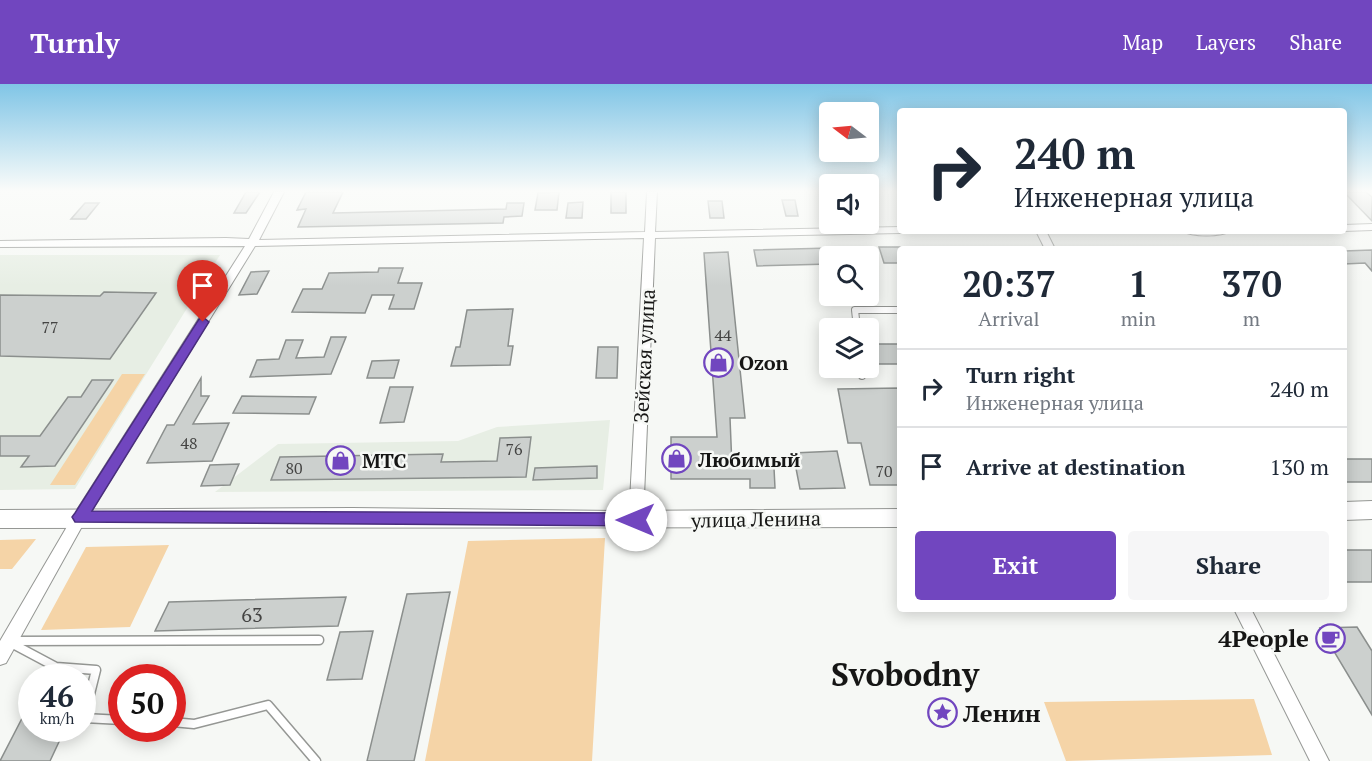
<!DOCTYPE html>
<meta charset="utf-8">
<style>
:root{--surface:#fff;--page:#f6f6f7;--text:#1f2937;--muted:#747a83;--line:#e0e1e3;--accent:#7146bf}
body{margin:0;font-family:"PT Serif",serif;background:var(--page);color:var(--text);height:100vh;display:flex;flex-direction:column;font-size:22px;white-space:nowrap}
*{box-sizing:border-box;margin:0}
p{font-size:20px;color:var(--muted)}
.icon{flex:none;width:33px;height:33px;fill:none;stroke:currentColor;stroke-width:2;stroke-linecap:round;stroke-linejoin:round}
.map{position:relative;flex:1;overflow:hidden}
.panel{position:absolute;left:897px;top:162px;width:450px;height:366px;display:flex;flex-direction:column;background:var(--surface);border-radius:6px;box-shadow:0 3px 15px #0003}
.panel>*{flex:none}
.banner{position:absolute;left:897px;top:24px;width:450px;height:126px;border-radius:6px;box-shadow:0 3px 15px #0003;background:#fff;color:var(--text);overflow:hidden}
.needle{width:39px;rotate:286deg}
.tools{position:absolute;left:819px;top:18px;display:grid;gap:12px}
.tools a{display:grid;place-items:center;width:60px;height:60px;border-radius:6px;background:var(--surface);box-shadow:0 3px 15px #0003;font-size:30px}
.speed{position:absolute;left:18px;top:580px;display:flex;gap:12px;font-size:30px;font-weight:700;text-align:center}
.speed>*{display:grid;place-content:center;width:78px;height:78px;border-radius:50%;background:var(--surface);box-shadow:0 3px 15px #0003;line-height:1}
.speed small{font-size:15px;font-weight:400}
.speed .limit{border:9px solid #d22;background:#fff;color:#111}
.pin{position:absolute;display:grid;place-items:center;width:51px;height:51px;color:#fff;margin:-62px -26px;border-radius:50% 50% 50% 0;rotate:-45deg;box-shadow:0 0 6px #0007}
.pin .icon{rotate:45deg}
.me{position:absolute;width:66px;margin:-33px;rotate:270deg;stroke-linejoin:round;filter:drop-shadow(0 0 4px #0008)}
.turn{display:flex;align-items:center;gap:21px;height:126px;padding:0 18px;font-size:27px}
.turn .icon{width:78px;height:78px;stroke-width:2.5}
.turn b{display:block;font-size:42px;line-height:51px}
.eta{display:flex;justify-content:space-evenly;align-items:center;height:102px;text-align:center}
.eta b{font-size:36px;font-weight:700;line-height:42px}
.cta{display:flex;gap:12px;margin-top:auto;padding:12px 18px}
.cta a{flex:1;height:69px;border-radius:6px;background:var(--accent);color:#fff;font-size:24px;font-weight:700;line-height:69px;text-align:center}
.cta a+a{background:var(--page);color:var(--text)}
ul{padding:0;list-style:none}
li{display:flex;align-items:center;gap:18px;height:78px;padding:0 18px;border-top:2px solid var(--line)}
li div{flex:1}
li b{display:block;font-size:22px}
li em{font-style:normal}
header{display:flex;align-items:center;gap:36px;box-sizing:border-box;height:84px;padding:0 30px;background:var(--accent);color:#fff}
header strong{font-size:28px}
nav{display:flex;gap:33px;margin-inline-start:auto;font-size:21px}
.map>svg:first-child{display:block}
.built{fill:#e7eee4}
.green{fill:#f5d4a7}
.building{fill:#ccd0ce;stroke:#8b8f8d;stroke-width:1.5}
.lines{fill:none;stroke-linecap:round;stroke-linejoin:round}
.lane-far1-casing{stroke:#959794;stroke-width:8}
.lane-casing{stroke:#959794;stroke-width:11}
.street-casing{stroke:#959794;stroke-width:2}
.secondary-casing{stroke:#959794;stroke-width:2}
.lane-far1{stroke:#fff;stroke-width:6}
.lane{stroke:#fff;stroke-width:8}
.street{fill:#fff;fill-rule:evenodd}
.secondary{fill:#fff;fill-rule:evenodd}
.route{fill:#7146bf;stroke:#492e7c;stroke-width:1.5}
.labels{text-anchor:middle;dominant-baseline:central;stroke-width:5;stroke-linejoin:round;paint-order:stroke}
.number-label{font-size:16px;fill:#444443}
.street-label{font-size:20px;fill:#161615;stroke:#f6f8f5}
.poi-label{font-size:20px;font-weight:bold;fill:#161615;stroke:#f6f8f5;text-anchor:start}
.near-number-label{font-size:20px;fill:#444443}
.near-poi-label{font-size:24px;font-weight:bold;fill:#161615;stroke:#f6f8f5;text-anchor:end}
.near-district-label{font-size:32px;font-weight:bold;fill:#161615;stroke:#f6f8f5}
</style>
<header>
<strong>Turnly</strong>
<nav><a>Map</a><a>Layers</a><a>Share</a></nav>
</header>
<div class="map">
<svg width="1372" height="677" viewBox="0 0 1372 677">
<rect width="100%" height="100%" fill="#f6f8f5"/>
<path class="built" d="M 0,171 L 220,171 L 75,405 L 0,406 Z
M 610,336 L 603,406 L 215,408 L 278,360 L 458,357 L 497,343 Z"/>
<path class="green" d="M 122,290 L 145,290 L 75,401 L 50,401 Z
M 605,454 L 592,677 L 425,677 L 468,457 Z
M 36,455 L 12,485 L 0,485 L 0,456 Z
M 169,461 L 130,543 L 41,546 L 86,463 Z
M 1254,615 L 1272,671 L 1066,677 L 1044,618 Z"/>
<path class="building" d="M 246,108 L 260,108 L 246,129 L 234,129 Z
M 306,108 L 343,108 L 333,129 L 506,125 L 507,119 L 524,119 L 522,132 L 504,133 L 503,139 L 298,143 L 306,125 L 297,126 Z
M 559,108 L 557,126 L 535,126 L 538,109 Z
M 611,108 L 626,108 L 626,129 L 611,129 Z
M 1344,108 L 1366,108 L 1372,113 L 1372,137 Z
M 782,116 L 795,116 L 798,132 L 786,132 Z
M 708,117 L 722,117 L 724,134 L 710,134 Z
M 583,118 L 582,134 L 566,134 L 568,119 Z
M 85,119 L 99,119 L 86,135 L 71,135 Z
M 879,163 L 900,163 L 900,179 L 884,179 Z
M 830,164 L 830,180 L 757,182 L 754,166 Z
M 1372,166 L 1372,187 L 1365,179 L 1344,180 L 1344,167 Z
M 728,168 L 745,334 L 730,334 L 732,383 L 774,384 L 775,404 L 750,404 L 750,395 L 671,395 L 671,353 L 717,353 L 704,169 Z
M 379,184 L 403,184 L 398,199 L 422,199 L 414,225 L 389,225 L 394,211 L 372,211 L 365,229 L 292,228 L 303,205 L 322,205 L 329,189 L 378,188 Z
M 269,187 L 257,210 L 239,211 L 251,188 Z
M 104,208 L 156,209 L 110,275 L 0,272 L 0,211 L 100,212 Z
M 513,225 L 508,262 L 513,262 L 510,281 L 451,282 L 456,263 L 460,263 L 467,226 Z
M 331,253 L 346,253 L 331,290 L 250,293 L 257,276 L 279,275 L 286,256 L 303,256 L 296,274 L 324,273 Z
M 873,260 L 900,260 L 900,280 L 878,280 Z
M 598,263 L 618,263 L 617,294 L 596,294 Z
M 399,276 L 394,294 L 367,294 L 372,277 Z
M 201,294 L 201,312 L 209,312 L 193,340 L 229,339 L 212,377 L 147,379 L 167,341 L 174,341 Z
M 92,296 L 113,296 L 55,382 L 21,383 L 29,372 L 0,372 L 0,352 L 40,352 L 68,313 L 81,313 Z
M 390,303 L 413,303 L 404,338 L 380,339 Z
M 900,304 L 900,401 L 870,401 L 861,359 L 848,359 L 838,305 Z
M 242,312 L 316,313 L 309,330 L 233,329 Z
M 531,353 L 526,393 L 271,396 L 280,373 L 443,370 L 441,378 L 497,377 L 500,354 Z
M 837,367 L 845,404 L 800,405 L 793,369 Z
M 1344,375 L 1372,375 L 1372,398 L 1344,398 Z
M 239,380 L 230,401 L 201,402 L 210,381 Z
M 597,382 L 597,394 L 533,396 L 535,384 Z
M 1344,466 L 1372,466 L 1372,498 L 1344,498 Z
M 450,508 L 414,677 L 367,677 L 407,510 Z
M 346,513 L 338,542 L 155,547 L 169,518 Z
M 1357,543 L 1372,567 L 1372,631 L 1320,544 Z
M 373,547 L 362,595 L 327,596 L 340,548 Z
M 32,615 L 32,645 L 65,645 L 50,677 L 0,677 Z"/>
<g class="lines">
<defs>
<path id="lane-far1" d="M 857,244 L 855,226 L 900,226
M 861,284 L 862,292"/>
<path id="lane" d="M 11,557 L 319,556
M 11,559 L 56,583 L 96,586 L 84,634 L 122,636
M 172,638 L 194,640 L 268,621 L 316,677"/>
<path id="street" d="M 274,108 L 284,108 L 259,156 L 645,148 L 647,108 L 657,108 L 655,148 L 900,143 L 900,147 L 905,147 L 900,149 L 655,154 L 643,436 L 641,440 L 636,442 L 631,440 L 629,436 L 644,154 L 255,162 L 85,437 L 6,579 L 0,581 L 0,557 L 75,429 L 245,162 L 0,163 L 0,157 L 226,154 L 249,155 Z
M 1372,140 L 1372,146 L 1344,147 L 1343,147 L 1344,141 Z
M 1036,147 L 1046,147 L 1055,165 L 1045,165 Z
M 1183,147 L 1230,147 C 1222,153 1191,153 1183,147 Z
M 1234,525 L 1251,525 L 1329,677 L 1310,677 Z"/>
<path id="secondary" d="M 1372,417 L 1372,435 L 1344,436 L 1344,418 Z
M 352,424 L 616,427 L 900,425 L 900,443 L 0,444 L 0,426 Z"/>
</defs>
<use href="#lane-far1" class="lane-far1-casing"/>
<use href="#lane" class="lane-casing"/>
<use href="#street" class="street-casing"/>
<use href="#secondary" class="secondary-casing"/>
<use href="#lane-far1" class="lane-far1"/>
<use href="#lane" class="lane"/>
<use href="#street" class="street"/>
<use href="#secondary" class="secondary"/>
</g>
<linearGradient id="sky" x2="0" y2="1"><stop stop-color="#80c5e6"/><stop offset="0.53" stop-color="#fbfcfa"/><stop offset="1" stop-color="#fbfcfa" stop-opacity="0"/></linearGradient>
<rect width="1372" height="202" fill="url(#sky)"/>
<path class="route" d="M 203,233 L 209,238 L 92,427 L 636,429 L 644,436 L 636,442 L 75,438 L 72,433 L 75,429 L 199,235 Z"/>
<defs>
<symbol id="shop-ring" viewBox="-11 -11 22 22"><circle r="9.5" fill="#f6f8f5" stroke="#7146bf" stroke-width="1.5"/><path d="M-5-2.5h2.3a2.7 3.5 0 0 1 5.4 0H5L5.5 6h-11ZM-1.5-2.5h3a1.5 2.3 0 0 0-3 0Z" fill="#7146bf"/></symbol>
<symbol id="cafe-ring" viewBox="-11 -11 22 22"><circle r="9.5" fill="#f6f8f5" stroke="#7146bf" stroke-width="1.5"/><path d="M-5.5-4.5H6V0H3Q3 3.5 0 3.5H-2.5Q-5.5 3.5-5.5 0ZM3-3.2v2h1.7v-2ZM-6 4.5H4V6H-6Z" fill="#7146bf"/></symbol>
<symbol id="sight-ring" viewBox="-11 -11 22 22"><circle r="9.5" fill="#f6f8f5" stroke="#7146bf" stroke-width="1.5"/><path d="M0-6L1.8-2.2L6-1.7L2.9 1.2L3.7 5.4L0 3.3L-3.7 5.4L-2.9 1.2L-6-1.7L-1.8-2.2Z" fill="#7146bf"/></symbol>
</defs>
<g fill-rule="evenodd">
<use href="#shop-ring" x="702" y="262" width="33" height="33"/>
<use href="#shop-ring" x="660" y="358" width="33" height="33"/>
<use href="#shop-ring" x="324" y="360" width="33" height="33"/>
<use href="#cafe-ring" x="1314" y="538" width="33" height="33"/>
<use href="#sight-ring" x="926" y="612" width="33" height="33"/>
</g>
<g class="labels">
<g class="number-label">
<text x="50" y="243">77</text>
<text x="723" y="251">44</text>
<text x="189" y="359">48</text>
<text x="514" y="365">76</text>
<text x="294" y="384">80</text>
<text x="884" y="387">70</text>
</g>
<g class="street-label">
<text transform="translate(644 272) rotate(-87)">Зейская улица</text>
<text transform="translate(756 435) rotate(-1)">улица Ленина</text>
</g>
<g class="poi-label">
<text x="739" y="278">Ozon</text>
<text x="698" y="375">Любимый</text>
<text x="362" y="376">МТС</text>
</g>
<g class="near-number-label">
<text x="252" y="530">63</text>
</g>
<g class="near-poi-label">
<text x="1309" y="554">4People</text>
<text x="963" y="629" text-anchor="start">Ленин</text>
</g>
<g class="near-district-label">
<text x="905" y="590">Svobodny</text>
</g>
</g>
</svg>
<div class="tools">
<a><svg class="needle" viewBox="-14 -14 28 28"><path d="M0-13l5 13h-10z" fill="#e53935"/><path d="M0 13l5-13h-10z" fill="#747a83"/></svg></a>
<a><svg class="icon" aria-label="sound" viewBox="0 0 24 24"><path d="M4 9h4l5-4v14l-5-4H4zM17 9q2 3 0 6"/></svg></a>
<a><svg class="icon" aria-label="search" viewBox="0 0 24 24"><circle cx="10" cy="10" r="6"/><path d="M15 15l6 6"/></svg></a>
<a><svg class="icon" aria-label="layers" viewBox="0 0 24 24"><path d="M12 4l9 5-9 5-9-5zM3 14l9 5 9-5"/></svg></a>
</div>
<div class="speed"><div>46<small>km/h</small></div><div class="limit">50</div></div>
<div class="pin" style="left:203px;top:238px;background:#d93025"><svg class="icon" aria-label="arrive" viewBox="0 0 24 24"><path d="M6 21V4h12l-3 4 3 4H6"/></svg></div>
<svg class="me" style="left:636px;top:436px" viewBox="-20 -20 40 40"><circle r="19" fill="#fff"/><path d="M0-13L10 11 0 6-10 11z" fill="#7146bf"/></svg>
<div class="banner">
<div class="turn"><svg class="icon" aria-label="right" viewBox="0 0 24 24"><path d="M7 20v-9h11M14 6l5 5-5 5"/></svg><div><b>240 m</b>Инженерная улица</div></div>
</div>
<section class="panel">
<div class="eta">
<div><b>20:37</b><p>Arrival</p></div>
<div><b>1</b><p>min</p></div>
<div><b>370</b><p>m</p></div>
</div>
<ul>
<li><svg class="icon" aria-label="right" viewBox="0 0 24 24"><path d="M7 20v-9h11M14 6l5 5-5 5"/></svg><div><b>Turn right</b><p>Инженерная улица</p></div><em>240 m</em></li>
<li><svg class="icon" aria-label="arrive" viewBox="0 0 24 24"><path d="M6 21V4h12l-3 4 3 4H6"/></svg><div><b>Arrive at destination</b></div><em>130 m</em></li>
</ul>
<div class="cta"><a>Exit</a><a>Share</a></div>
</section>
</div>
